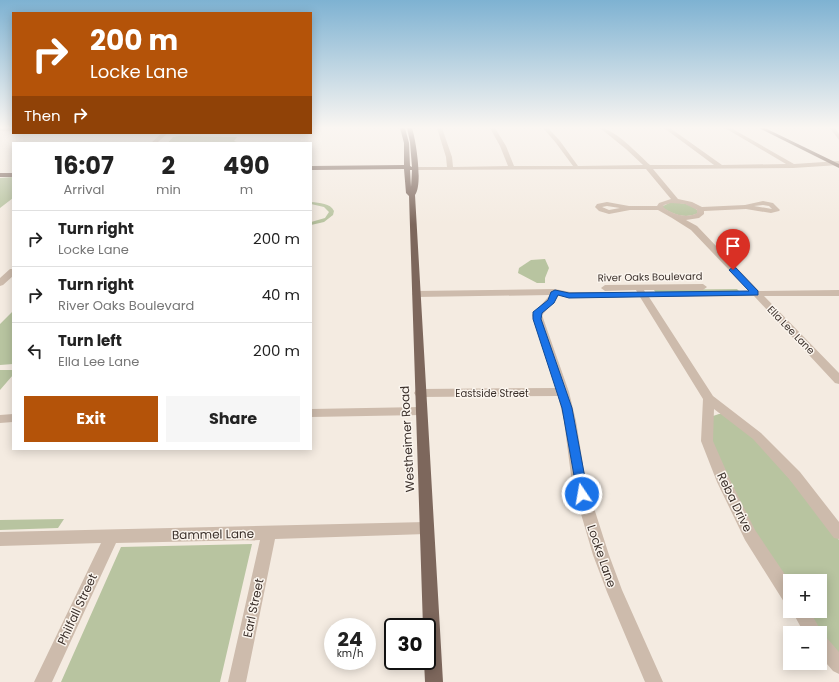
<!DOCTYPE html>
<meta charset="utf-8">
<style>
:root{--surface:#fff;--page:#f6f6f6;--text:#222;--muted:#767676;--line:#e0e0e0;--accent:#b45309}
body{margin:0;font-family:Poppins,sans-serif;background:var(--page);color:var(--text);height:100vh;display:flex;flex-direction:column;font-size:15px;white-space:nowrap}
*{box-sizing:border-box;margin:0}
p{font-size:13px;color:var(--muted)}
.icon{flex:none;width:22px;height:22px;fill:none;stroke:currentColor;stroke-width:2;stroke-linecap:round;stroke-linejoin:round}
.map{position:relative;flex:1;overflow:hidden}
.details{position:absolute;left:12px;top:142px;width:300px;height:308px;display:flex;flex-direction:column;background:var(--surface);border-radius:0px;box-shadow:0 2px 10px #0003}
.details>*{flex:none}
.banner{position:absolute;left:12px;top:12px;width:300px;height:122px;border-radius:0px;box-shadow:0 2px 10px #0003;background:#b45309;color:#fff;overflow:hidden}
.controls{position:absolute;left:783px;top:574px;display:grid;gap:8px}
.controls a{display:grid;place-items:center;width:44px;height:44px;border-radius:0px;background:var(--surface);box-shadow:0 2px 10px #0003;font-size:20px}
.speed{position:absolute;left:324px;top:618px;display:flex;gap:8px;font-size:20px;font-weight:700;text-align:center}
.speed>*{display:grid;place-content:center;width:52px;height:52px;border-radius:50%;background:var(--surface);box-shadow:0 2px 10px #0003;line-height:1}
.speed small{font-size:10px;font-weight:400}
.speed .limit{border:2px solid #111;border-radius:6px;background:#fff;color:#111}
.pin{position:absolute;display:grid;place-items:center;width:34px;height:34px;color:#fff;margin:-41px -17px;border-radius:50% 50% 50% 0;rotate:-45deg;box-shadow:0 0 4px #0007}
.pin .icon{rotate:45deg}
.me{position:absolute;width:44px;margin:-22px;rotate:348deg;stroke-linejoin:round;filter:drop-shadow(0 0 3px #0008)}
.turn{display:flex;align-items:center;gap:14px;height:84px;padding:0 12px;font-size:18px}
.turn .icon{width:52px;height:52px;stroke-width:2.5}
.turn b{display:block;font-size:28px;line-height:34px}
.then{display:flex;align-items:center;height:38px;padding:0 12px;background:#0003;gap:8px;font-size:15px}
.eta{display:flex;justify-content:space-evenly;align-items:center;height:68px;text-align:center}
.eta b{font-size:24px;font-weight:700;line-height:28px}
.cta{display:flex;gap:8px;margin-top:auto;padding:8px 12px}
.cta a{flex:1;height:46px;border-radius:0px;background:var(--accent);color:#fff;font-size:16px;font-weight:700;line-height:46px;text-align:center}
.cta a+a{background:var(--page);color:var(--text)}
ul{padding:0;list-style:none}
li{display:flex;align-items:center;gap:12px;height:56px;padding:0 12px;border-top:1px solid var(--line)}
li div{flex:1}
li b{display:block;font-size:15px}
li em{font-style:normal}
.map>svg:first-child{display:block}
.green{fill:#b8c4a0}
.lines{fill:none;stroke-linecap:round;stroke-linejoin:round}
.minor{fill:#cdbbac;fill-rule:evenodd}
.major{fill:#7d675c;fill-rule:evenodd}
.route{fill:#1a73e8;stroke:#114b97}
.labels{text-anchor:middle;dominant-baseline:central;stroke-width:3;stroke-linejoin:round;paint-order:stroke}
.street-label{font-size:10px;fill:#3b302b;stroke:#fbf5ee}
.near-street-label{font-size:12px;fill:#3b302b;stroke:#fbf5ee}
</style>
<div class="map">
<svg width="839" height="682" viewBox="0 0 839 682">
<rect width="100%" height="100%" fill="#f4ebe1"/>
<path class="green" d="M 179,136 L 237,137 L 234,141 L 237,142 L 236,143 L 168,143 L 173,137 Z
M 13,177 L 13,198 L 0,208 L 0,178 Z
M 311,202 C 320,203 330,203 334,211 L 333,215 L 324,222 L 311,225 L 311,222 L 325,218 L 329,212 L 324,207 L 311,204 Z
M 669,203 C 678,202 694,203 699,213 C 685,219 675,215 663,208 L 663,206 Z
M 545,259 L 549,268 L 545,278 L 545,283 L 537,283 L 518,273 L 519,268 L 531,260 Z
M 737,289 L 740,292 L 656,293 L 654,290 Z
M 13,311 L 13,364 L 0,365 L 0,324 Z
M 0,370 L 13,370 L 13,375 L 0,390 Z
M 719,414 L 725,414 L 754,437 L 829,525 L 839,540 L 839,657 L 805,611 L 820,611 L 820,581 L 790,581 L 790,588 L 755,534 L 712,442 L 713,416 Z
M 64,519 L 58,528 L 0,530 L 0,520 Z
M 252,544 L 220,682 L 61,682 L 121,547 Z"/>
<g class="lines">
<path class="minor" d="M 437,128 L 442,128 L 452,157 L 453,167 L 508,166 L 500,146 L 490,128 L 495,128 L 506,146 L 514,166 L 573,166 L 556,143 L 543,128 L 548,128 L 560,141 L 578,166 L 643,165 L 626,149 L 600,128 C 614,128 639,155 650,165 L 714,165 L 664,128 L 670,128 L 722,165 L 786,164 L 725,128 L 731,128 L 794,164 L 839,161 L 839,165 L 793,168 L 653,169 L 678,199 L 692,202 L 702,207 L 745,205 L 763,201 L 773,203 L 780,210 L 779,211 L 771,213 L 746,209 L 704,211 L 704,214 L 699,218 L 686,220 L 697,226 L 759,291 L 839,290 L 839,296 L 764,296 L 839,373 L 839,384 L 835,383 L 754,296 L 649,297 L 713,396 L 761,433 L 800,472 L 839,522 L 839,539 L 834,538 L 790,480 L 753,439 L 714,409 L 713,441 L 731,482 L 755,530 L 790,582 L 790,604 L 784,602 L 745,540 L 717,482 L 701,441 L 703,399 L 640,297 L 569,298 L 559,295 L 555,301 L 542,315 L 569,392 L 576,421 L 586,483 L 609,555 L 622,590 L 663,682 L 645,682 L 607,592 L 593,555 L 572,483 L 564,421 L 558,396 L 420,397 L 416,396 L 414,393 L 416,390 L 420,389 L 556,388 L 532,315 L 550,295 L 416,297 L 412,294 L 416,291 L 555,289 L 570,292 L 637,292 L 636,290 L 605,291 L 601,288 L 605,285 L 703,284 L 707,287 L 703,290 L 644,290 L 645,292 L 749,291 L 691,230 L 672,218 L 658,210 L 630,210 L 609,214 L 599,211 L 595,207 L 597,204 L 607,202 L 629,206 L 657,206 L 659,203 L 671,199 L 646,169 L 412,170 L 411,169 L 414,167 L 447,167 L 446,157 ZM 671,203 L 685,204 L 697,210 L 697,213 C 687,219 672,214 663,207 L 664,205 ZM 763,205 L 769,206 L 772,209 L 754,206 ZM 607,206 L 620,208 L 609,210 L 602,207 Z
M 830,128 L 835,128 L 839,134 L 839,140 Z
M 0,129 L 13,129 L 13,131 L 0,131 Z
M 162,133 L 168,133 L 157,143 L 151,143 Z
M 10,269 L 13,269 L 13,276 L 3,285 L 0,286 L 0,278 Z
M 421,407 L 425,408 L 427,411 L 425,414 L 421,415 L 311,417 L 311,409 Z
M 13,414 L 13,422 L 0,423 L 0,415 Z
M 426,522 L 431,524 L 433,528 L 431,532 L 426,534 L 275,539 L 246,682 L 228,682 L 260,540 L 116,543 L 52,682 L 34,682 L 101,543 L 0,546 L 0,532 Z
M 792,611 L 810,611 L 822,633 L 822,635 L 826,637 L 839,652 L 839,674 L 833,671 L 820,656 L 820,633 L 804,633 Z"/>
<path class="major" d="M 400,128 L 405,128 L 409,143 L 410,166 L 412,167 L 410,142 L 407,128 L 412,128 C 416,140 423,185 415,195 L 443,682 L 425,682 L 424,661 L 427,661 L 427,627 L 423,627 L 409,196 L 406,193 L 404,169 L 311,170 L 311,166 L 404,165 L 404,143 ZM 410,170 L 412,170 L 411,187 Z
M 759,128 L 765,128 L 839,164 L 839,168 Z
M 0,173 L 13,173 L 13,177 L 0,177 Z"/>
</g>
<linearGradient id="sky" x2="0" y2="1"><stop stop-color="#7eb2d2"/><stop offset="0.57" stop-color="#faf6f2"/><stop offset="1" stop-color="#faf6f2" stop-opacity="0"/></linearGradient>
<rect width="839" height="224" fill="url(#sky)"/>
<path class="route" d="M 733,267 L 736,268 L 758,291 L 758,295 L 569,298 L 558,295 L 554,303 L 542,313 L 541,319 L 572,408 L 588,494 L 586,498 L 582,499 L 578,498 L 562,408 L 533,319 L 533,312 L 548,300 L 551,292 L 555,290 L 569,293 L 749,291 L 729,270 Z"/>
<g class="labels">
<g class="street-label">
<text transform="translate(650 277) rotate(-1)">River Oaks Boulevard</text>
<text transform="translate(791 330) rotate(46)">Ella Lee Lane</text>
<text x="492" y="393">Eastside Street</text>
</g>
<g class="near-street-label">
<text transform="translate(407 439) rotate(-93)">Westheimer Road</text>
<text transform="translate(735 502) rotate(64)">Reba Drive</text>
<text transform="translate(213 534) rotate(-1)">Bammel Lane</text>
<text transform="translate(602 556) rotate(71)">Locke Lane</text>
<text transform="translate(253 608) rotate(-78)">Earl Street</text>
<text transform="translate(77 609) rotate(-65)">Philfall Street</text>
</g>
</g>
</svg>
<div class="controls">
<a>+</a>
<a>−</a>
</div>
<div class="speed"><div>24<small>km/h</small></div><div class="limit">30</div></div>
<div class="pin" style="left:733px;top:270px;background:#d93025"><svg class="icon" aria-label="arrive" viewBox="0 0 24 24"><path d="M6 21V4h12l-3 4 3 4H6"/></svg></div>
<svg class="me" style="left:582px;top:494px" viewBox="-20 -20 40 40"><circle r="17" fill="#1a73e8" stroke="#fff" stroke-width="3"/><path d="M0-11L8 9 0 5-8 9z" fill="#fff"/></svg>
<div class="banner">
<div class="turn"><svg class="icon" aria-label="right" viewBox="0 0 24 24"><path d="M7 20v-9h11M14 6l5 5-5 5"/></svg><div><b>200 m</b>Locke Lane</div></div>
<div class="then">Then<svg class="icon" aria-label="right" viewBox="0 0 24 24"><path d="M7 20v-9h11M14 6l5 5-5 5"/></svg></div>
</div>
<section class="details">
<div class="eta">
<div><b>16:07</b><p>Arrival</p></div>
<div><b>2</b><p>min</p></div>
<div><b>490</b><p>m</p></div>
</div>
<ul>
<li><svg class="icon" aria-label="right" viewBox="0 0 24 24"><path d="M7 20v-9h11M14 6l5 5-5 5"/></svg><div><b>Turn right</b><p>Locke Lane</p></div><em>200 m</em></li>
<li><svg class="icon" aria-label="right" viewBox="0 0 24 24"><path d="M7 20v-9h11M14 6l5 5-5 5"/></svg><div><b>Turn right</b><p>River Oaks Boulevard</p></div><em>40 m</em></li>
<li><svg class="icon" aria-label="left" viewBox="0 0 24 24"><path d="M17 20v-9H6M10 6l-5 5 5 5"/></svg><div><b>Turn left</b><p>Ella Lee Lane</p></div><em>200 m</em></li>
</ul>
<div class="cta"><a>Exit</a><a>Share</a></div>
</section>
</div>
